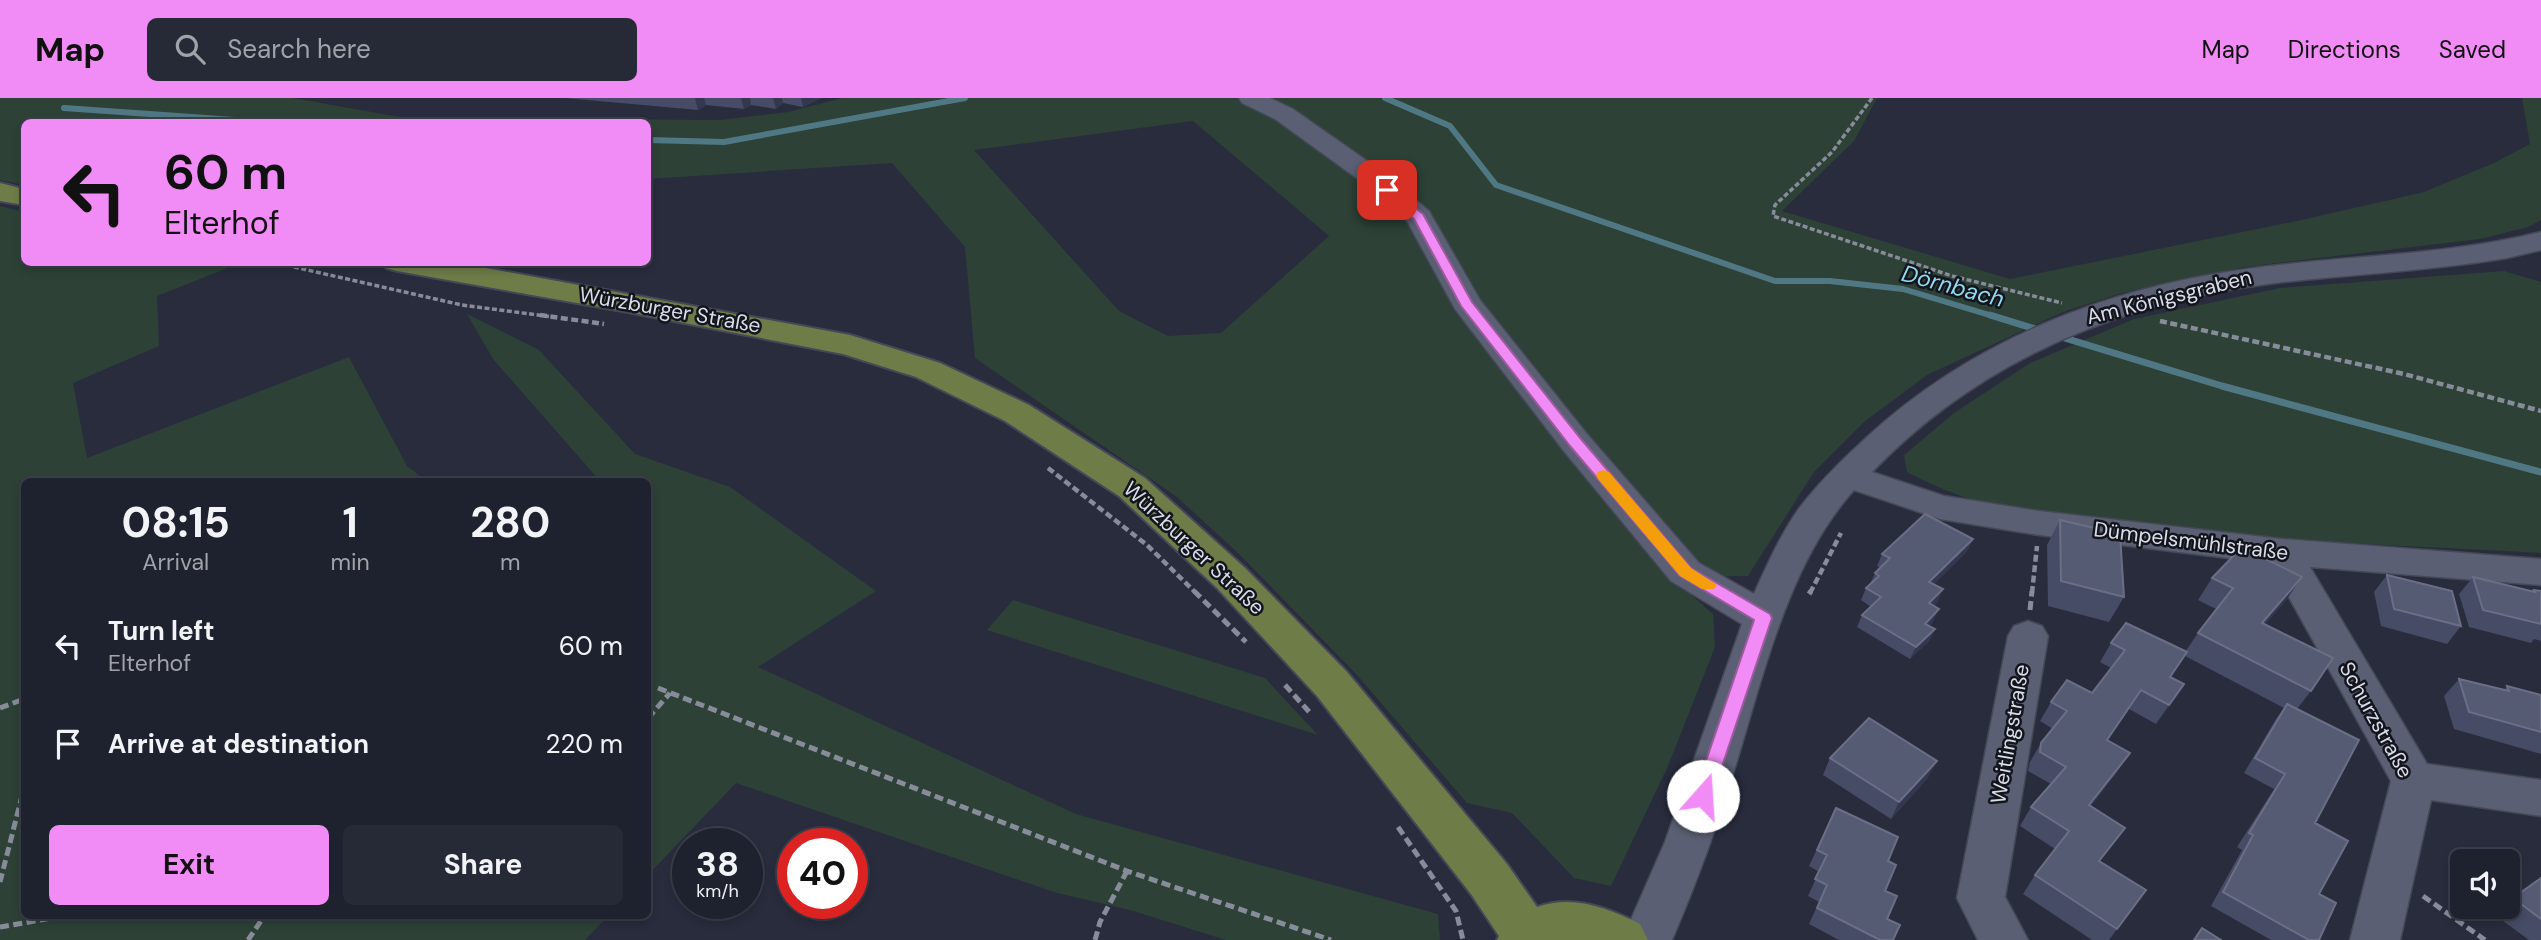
<!DOCTYPE html>
<meta charset="utf-8">
<style>
:root{--surface:#1e212e;--page:#262936;--text:#f1f3f6;--muted:#a1a3aa;--line:#3c3e4a;--accent:#f18bf5}
body{margin:0;font-family:"DM Sans",sans-serif;background:var(--page);color:var(--text);height:100vh;display:flex;flex-direction:column;font-size:26px;white-space:nowrap}
*{box-sizing:border-box;margin:0}
p{font-size:23px;color:var(--muted)}
.icon{flex:none;width:38px;height:38px;fill:none;stroke:currentColor;stroke-width:2;stroke-linecap:round;stroke-linejoin:round}
.map{position:relative;flex:1;overflow:hidden}
.panel{position:absolute;left:21px;top:380px;width:630px;height:441px;display:flex;flex-direction:column;background:var(--surface);border-radius:10px;box-shadow:0 4px 10px #0003,0 0 0 2px var(--line)}
.panel>*{flex:none}
.hud{position:absolute;left:21px;top:21px;width:630px;height:147px;border-radius:10px;box-shadow:0 4px 10px #0003,0 0 0 2px var(--line);background:#f18bf5;color:#111;overflow:hidden}
.controls{position:absolute;left:2450px;top:751px;display:grid;gap:14px}
.controls a{display:grid;place-items:center;width:70px;height:70px;border-radius:10px;background:var(--surface);box-shadow:0 4px 10px #0003,0 0 0 2px var(--line);font-size:35px}
.speed{position:absolute;left:672px;top:730px;display:flex;gap:14px;font-size:35px;font-weight:700;text-align:center}
.speed>*{display:grid;place-content:center;width:91px;height:91px;border-radius:50%;background:var(--surface);box-shadow:0 4px 10px #0003,0 0 0 2px var(--line);line-height:1}
.speed small{font-size:18px;font-weight:400}
.speed .limit{border:10px solid #d22;background:#fff;color:#111}
.pin{position:absolute;display:grid;place-items:center;width:60px;height:60px;color:#fff;margin:-30px;border-radius:14px;box-shadow:0 4px 10px #0006}
.me{position:absolute;width:77px;margin:-38px;rotate:19deg;stroke-linejoin:round;filter:drop-shadow(0 0 5px #0008)}
.turn{display:flex;align-items:center;gap:24px;height:147px;padding:0 28px;font-size:32px}
.turn .icon{width:91px;height:91px;stroke-width:2.5}
.turn b{display:block;font-size:49px;line-height:60px}
.eta{display:flex;justify-content:space-evenly;align-items:center;height:119px;text-align:center}
.eta b{font-size:42px;font-weight:700;line-height:49px}
.cta{display:flex;gap:14px;margin-top:auto;padding:14px 28px}
.cta a{flex:1;height:80px;border-radius:10px;background:var(--accent);color:#111;font-size:28px;font-weight:700;line-height:80px;text-align:center}
.cta a+a{background:var(--page);color:var(--text)}
ul{padding:0;list-style:none}
li{display:flex;align-items:center;gap:21px;height:98px;padding:0 28px}
li div{flex:1}
li b{display:block;font-size:26px}
li em{font-style:normal}
header{display:flex;align-items:center;gap:42px;box-sizing:border-box;height:98px;padding:0 35px;background:var(--accent);color:#111}
header strong{font-size:33px}
nav{display:flex;gap:38px;margin-inline-start:auto;font-size:24px}
.search{width:490px;height:63px;background:var(--page);display:flex;align-items:center;gap:18px;box-sizing:border-box;padding:0 24px;border-radius:10px;color:var(--muted);font-size:26px}
.map>svg:first-child{display:block}
.green{fill:#2d4136;fill-rule:evenodd}
.lines{fill:none;stroke-linecap:round;stroke-linejoin:round}
.stream-far1{stroke:#507884;stroke-width:6}
.stream{stroke:#507884;stroke-width:7}
.minor-casing{stroke:#454857;stroke-width:3}
.major-casing{stroke:#454857;stroke-width:4}
.path-far2{stroke:#888b99;stroke-width:3.5;stroke-dasharray:5 2.5;stroke-linecap:butt}
.path-far1{stroke:#888b99;stroke-width:4.5;stroke-dasharray:7 3.5;stroke-linecap:butt}
.path{stroke:#888b99;stroke-width:5;stroke-dasharray:9 4.5;stroke-linecap:butt}
.minor{fill:#5b5f73;fill-rule:evenodd}
.major{fill:#6e7c48;fill-rule:evenodd}
.wall{fill:#464b66}
.shaded-wall{fill:#333850}
.building{fill:#565b74;stroke:#6b6f86;stroke-width:2}
.route{fill:#f18bf5;stroke:#9d5a9f;stroke-width:2}
.slow{fill:#f59e0b}
.labels{text-anchor:middle;dominant-baseline:central;stroke-width:5;stroke-linejoin:round;paint-order:stroke}
.street-label{font-size:21px;fill:#dadde9;stroke:#13151d}
.water-label{font-size:23px;font-style:italic;fill:#90d8ee;stroke:#13151d}
</style>
<header>
<strong>Map</strong>
<div class="search"><svg class="icon" aria-label="search" viewBox="0 0 24 24"><circle cx="10" cy="10" r="6"/><path d="M15 15l6 6"/></svg>Search here</div>
<nav><a>Map</a><a>Directions</a><a>Saved</a></nav>
</header>
<div class="map">
<svg width="2541" height="842" viewBox="0 0 2541 842">
<rect width="100%" height="100%" fill="#282c3d"/>
<path class="green" d="M 0,0 L 293,0 L 428,24 L 24,24 L 24,87 L 0,82 Z
M 842,0 L 1877,0 L 1854,43 L 1782,113 L 2010,181 L 2297,123 L 2424,94 L 2494,65 L 2530,46 L 2522,0 L 2541,0 L 2541,122 L 2528,129 L 2480,141 L 2244,169 L 2122,195 L 2063,214 L 1927,277 L 1864,324 L 1814,374 L 1748,478 L 1671,479 L 1713,516 L 1715,549 L 1668,668 L 1611,788 L 1574,780 L 1512,715 L 1467,705 L 1357,577 L 1238,455 L 1177,399 L 975,260 L 965,149 L 892,65 L 648,81 L 648,24 L 438,24 L 583,21 L 720,22 L 788,14 ZM 1193,23 L 1329,138 L 1221,235 L 1168,238 L 1119,213 L 974,52 Z
M 0,108 L 24,114 L 24,164 L 224,164 L 235,167 L 157,198 L 159,248 L 73,285 L 87,360 L 349,259 L 407,368 L 427,383 L 24,383 L 24,817 L 609,817 L 585,842 L 0,842 Z
M 2504,173 L 2541,184 L 2541,455 C 2417,448 2293,444 2169,432 C 2073,423 1995,421 1907,374 L 1904,357 L 1954,315 L 2030,265 L 2134,221 L 2280,190 Z
M 467,216 L 539,252 L 635,356 L 730,389 L 876,493 L 758,569 L 1076,716 L 1438,816 L 1440,842 L 1226,842 L 1130,812 L 1057,795 L 736,685 L 648,777 L 648,383 L 600,383 L 493,261 Z
M 1013,502 L 1265,580 L 1318,637 L 987,532 Z"/>
<g class="lines">
<path class="stream-far1" d="M 1385,0 L 1450,28 L 1496,87 L 1775,183 L 1830,183 L 1903,191 L 1996,219
M 64,10 L 263,24
M 648,42 L 724,44 L 965,0"/>
<path class="stream" d="M 1990,217 L 2042,233
M 2058,238 L 2222,288 L 2541,374"/>
<defs>
<path id="minor" d="M 1239,0 L 1270,0 L 1293,11 L 1380,72 L 1429,113 L 1480,202 L 1587,336 L 1699,465 L 1754,496 C 1767,467 1780,438 1798,412 C 1818,385 1842,362 1867,339 C 1973,242 2106,190 2247,171 C 2345,157 2445,158 2541,134 L 2541,152 L 2507,160 C 2431,173 2352,176 2275,185 C 2121,204 1981,261 1872,374 L 1944,398 L 2039,413 L 2282,441 L 2541,461 L 2541,487 L 2310,469 L 2427,666 L 2541,682 L 2541,718 L 2431,702 L 2400,842 L 2350,842 L 2391,683 L 2270,465 L 2039,437 L 1940,421 L 1854,392 C 1789,464 1764,575 1736,666 C 1718,726 1697,784 1672,842 L 1622,842 L 1665,744 L 1742,526 L 1671,483 L 1563,352 L 1455,211 L 1407,123 L 1362,84 L 1275,21 L 1242,5 Z
M 2028,523 L 2042,528 L 2048,538 L 2005,799 L 2028,842 L 1978,842 L 1957,800 L 2008,538 L 2014,528 Z"/>
<path id="major" d="M 0,85 L 24,91 L 24,107 L 0,103 Z
M 382,164 L 453,164 L 850,237 L 940,265 L 1029,307 L 1145,380 L 1245,470 L 1347,574 L 1507,766 L 1537,809 C 1572,796 1609,810 1640,826 L 1648,842 L 1497,842 L 1499,838 L 1471,796 L 1317,598 L 1217,490 L 1119,398 L 1005,323 L 916,279 L 843,256 L 628,214 L 397,173 L 386,170 Z"/>
</defs>
<use href="#minor" class="minor-casing"/>
<use href="#major" class="major-casing"/>
<path class="path-far2" d="M 1872,0 L 1832,54 L 1775,107 L 1773,118 L 1952,178 L 2062,205
M 272,164 L 462,207 L 553,219"/>
<path class="path-far1" d="M 540,217 L 604,226
M 2160,223 L 2404,276 L 2541,313
M 1048,370 L 1147,447 L 1196,495
M 1810,495 L 1841,435
M 2032,495 L 2037,448"/>
<path class="path" d="M 1194,493 L 1246,544
M 1809,496 L 1811,493
M 2030,512 L 2032,493
M 1285,587 L 1312,617
M 658,590 L 1127,773 L 1331,842
M 0,610 L 24,601
M 648,620 L 670,595
M 1398,729 L 1456,813 L 1463,842
M 0,784 L 24,690
M 2423,798 L 2485,842
M 0,829 L 64,818
M 248,842 L 265,817
M 1095,842 L 1100,824 L 1127,773"/>
<use href="#minor" class="minor"/>
<use href="#major" class="major"/>
</g>
<path class="wall" d="M 565,0 L 821,0 L 803,9 L 783,5 L 776,11 L 751,7 L 744,11 L 706,7 L 698,12 Z
M 2060,422 L 2124,499 L 2109,524 L 2048,508 L 2047,447 Z
M 1973,441 L 1967,453 L 1934,486 L 1938,504 L 1933,508 L 1933,524 L 1929,528 L 1935,531 L 1929,543 L 1910,561 L 1857,529 L 1862,517 L 1871,509 L 1861,502 L 1866,490 L 1870,486 L 1875,475 L 1880,470 L 1877,468 L 1882,456 Z
M 2387,477 L 2461,528 L 2447,546 L 2381,528 L 2374,494 Z
M 2473,479 L 2533,493 L 2534,492 L 2541,493 L 2541,543 L 2534,541 L 2531,545 L 2469,529 L 2459,496 Z
M 2212,480 L 2287,501 L 2265,526 L 2311,593 L 2297,611 L 2315,725 L 2319,796 L 2319,842 L 2271,842 L 2211,808 L 2242,752 L 2237,749 L 2274,691 L 2244,675 L 2276,621 L 2284,610 L 2185,558 L 2171,579 L 2184,586 L 2156,626 L 2129,611 L 2107,642 L 2117,674 L 2091,708 L 2112,748 L 2100,763 L 2146,792 L 2109,842 L 2092,842 L 2023,796 L 2035,777 L 2055,751 L 2020,728 L 2031,709 L 2051,686 L 2028,673 L 2030,664 L 2041,645 L 2053,631 L 2040,623 L 2051,604 L 2092,595 L 2111,570 L 2100,564 L 2111,545 L 2185,554 L 2198,535 L 2216,511 L 2198,502 Z
M 2459,581 L 2504,592 L 2507,588 L 2541,597 L 2541,656 L 2454,631 L 2444,598 Z
M 1830,660 L 1928,680 L 1891,721 L 1823,677 Z
M 1836,710 L 1888,763 L 1885,793 L 1887,821 L 1893,842 L 1839,842 L 1809,826 L 1819,804 L 1808,798 L 1819,774 L 1809,768 Z
M 2541,780 L 2541,842 L 2529,842 L 2495,817 L 2504,808 L 2508,808 L 2508,805 L 2513,800 Z"/>
<path class="shaded-wall" d="M 695,0 L 704,0 L 706,7 L 698,12 Z
M 741,0 L 750,0 L 751,7 L 744,11 Z
M 773,0 L 782,0 L 783,5 L 776,11 Z
M 801,0 L 821,0 L 803,9 Z
M 1973,441 L 1967,453 L 1924,496 L 1929,484 Z
M 2302,479 L 2287,501 L 2247,547 L 2262,525 Z
M 1943,491 L 1938,504 L 1923,518 L 1929,505 Z
M 1939,511 L 1933,524 L 1919,538 L 1925,526 Z
M 1935,531 L 1929,543 L 1910,561 L 1916,549 Z
M 2184,586 L 2172,605 L 2156,626 L 2169,607 Z
M 2130,655 L 2117,674 L 2077,726 L 2089,707 Z
M 1937,663 L 1928,680 L 1891,721 L 1899,704 Z
M 2125,730 L 2112,748 L 2086,781 L 2099,763 Z"/>
<path class="building" d="M 1925,416 L 1973,441 L 1929,484 L 1943,491 L 1929,505 L 1939,511 L 1925,526 L 1935,531 L 1916,549 L 1862,517 L 1881,499 L 1866,490 L 1879,478 L 1875,475 L 1890,460 L 1882,456 Z
M 2060,422 L 2120,436 L 2124,499 L 2061,483 Z
M 2242,449 L 2302,479 L 2262,525 L 2333,560 L 2311,593 L 2198,535 L 2233,490 L 2212,480 Z
M 2387,477 L 2452,493 L 2461,528 L 2394,511 Z
M 2473,479 L 2535,494 L 2534,492 L 2541,493 L 2541,526 L 2483,512 Z
M 2126,525 L 2187,554 L 2170,579 L 2184,586 L 2169,607 L 2141,592 L 2107,642 L 2130,655 L 2089,707 L 2125,730 L 2099,763 L 2146,792 L 2117,831 L 2035,777 L 2069,733 L 2031,709 L 2066,669 L 2040,654 L 2041,645 L 2067,613 L 2051,604 L 2067,582 L 2092,595 L 2125,552 L 2111,545 Z
M 2459,581 L 2509,593 L 2507,588 L 2541,597 L 2541,634 L 2469,614 Z
M 2287,606 L 2359,642 L 2315,725 L 2348,743 L 2319,796 L 2336,805 L 2319,842 L 2309,842 L 2223,794 L 2253,737 L 2249,735 L 2285,676 L 2255,660 Z
M 1869,620 L 1937,663 L 1899,704 L 1830,660 Z
M 1836,710 L 1898,739 L 1888,763 L 1896,767 L 1885,793 L 1897,798 L 1887,821 L 1900,827 L 1893,842 L 1880,842 L 1817,810 L 1827,787 L 1815,781 L 1827,757 L 1817,752 Z
M 2541,780 L 2541,821 L 2513,800 Z
M 2202,830 L 2221,842 L 2194,842 Z"/>
<path class="route" d="M 1387,88 L 1423,116 L 1472,204 L 1581,341 L 1691,470 L 1770,516 L 1772,520 L 1710,704 L 1703,706 L 1697,704 L 1694,698 L 1754,522 L 1680,478 L 1570,348 L 1461,208 L 1414,121 L 1381,92 Z"/>
<path class="slow" d="M 1603,372 L 1609,374 L 1691,470 L 1717,487 L 1714,491 L 1702,491 L 1680,478 L 1598,381 L 1596,377 L 1598,374 Z"/>
<g class="labels">
<g class="street-label">
<text transform="translate(2169 199) rotate(-14)">Am Königsgraben</text>
<text transform="translate(670 212) rotate(10)">Würzburger Straße</text>
<text transform="translate(2191 443) rotate(7)">Dümpelsmühlstraße</text>
<text transform="translate(1194 450) rotate(43)">Würzburger Straße</text>
<text transform="translate(2376 622) rotate(61)">Schurzstraße</text>
<text transform="translate(2010 636) rotate(-80)">Weitlingstraße</text>
</g>
<g class="water-label">
<text transform="translate(1953 188) rotate(15)">Dörnbach</text>
</g>
</g>
</svg>
<div class="controls">
<a><svg class="icon" aria-label="sound" viewBox="0 0 24 24"><path d="M4 9h4l5-4v14l-5-4H4zM17 9q2 3 0 6"/></svg></a>
</div>
<div class="speed"><div>38<small>km/h</small></div><div class="limit">40</div></div>
<div class="pin" style="left:1387px;top:92px;background:#d93025"><svg class="icon" aria-label="arrive" viewBox="0 0 24 24"><path d="M6 21V4h12l-3 4 3 4H6"/></svg></div>
<svg class="me" style="left:1703px;top:698px" viewBox="-20 -20 40 40"><circle r="19" fill="#fff"/><path d="M0-13L10 11 0 6-10 11z" fill="#f18bf5"/></svg>
<div class="hud">
<div class="turn"><svg class="icon" aria-label="left" viewBox="0 0 24 24"><path d="M17 20v-9H6M10 6l-5 5 5 5"/></svg><div><b>60 m</b>Elterhof</div></div>
</div>
<section class="panel">
<div class="eta">
<div><b>08:15</b><p>Arrival</p></div>
<div><b>1</b><p>min</p></div>
<div><b>280</b><p>m</p></div>
</div>
<ul>
<li><svg class="icon" aria-label="left" viewBox="0 0 24 24"><path d="M17 20v-9H6M10 6l-5 5 5 5"/></svg><div><b>Turn left</b><p>Elterhof</p></div><em>60 m</em></li>
<li><svg class="icon" aria-label="arrive" viewBox="0 0 24 24"><path d="M6 21V4h12l-3 4 3 4H6"/></svg><div><b>Arrive at destination</b></div><em>220 m</em></li>
</ul>
<div class="cta"><a>Exit</a><a>Share</a></div>
</section>
</div>
